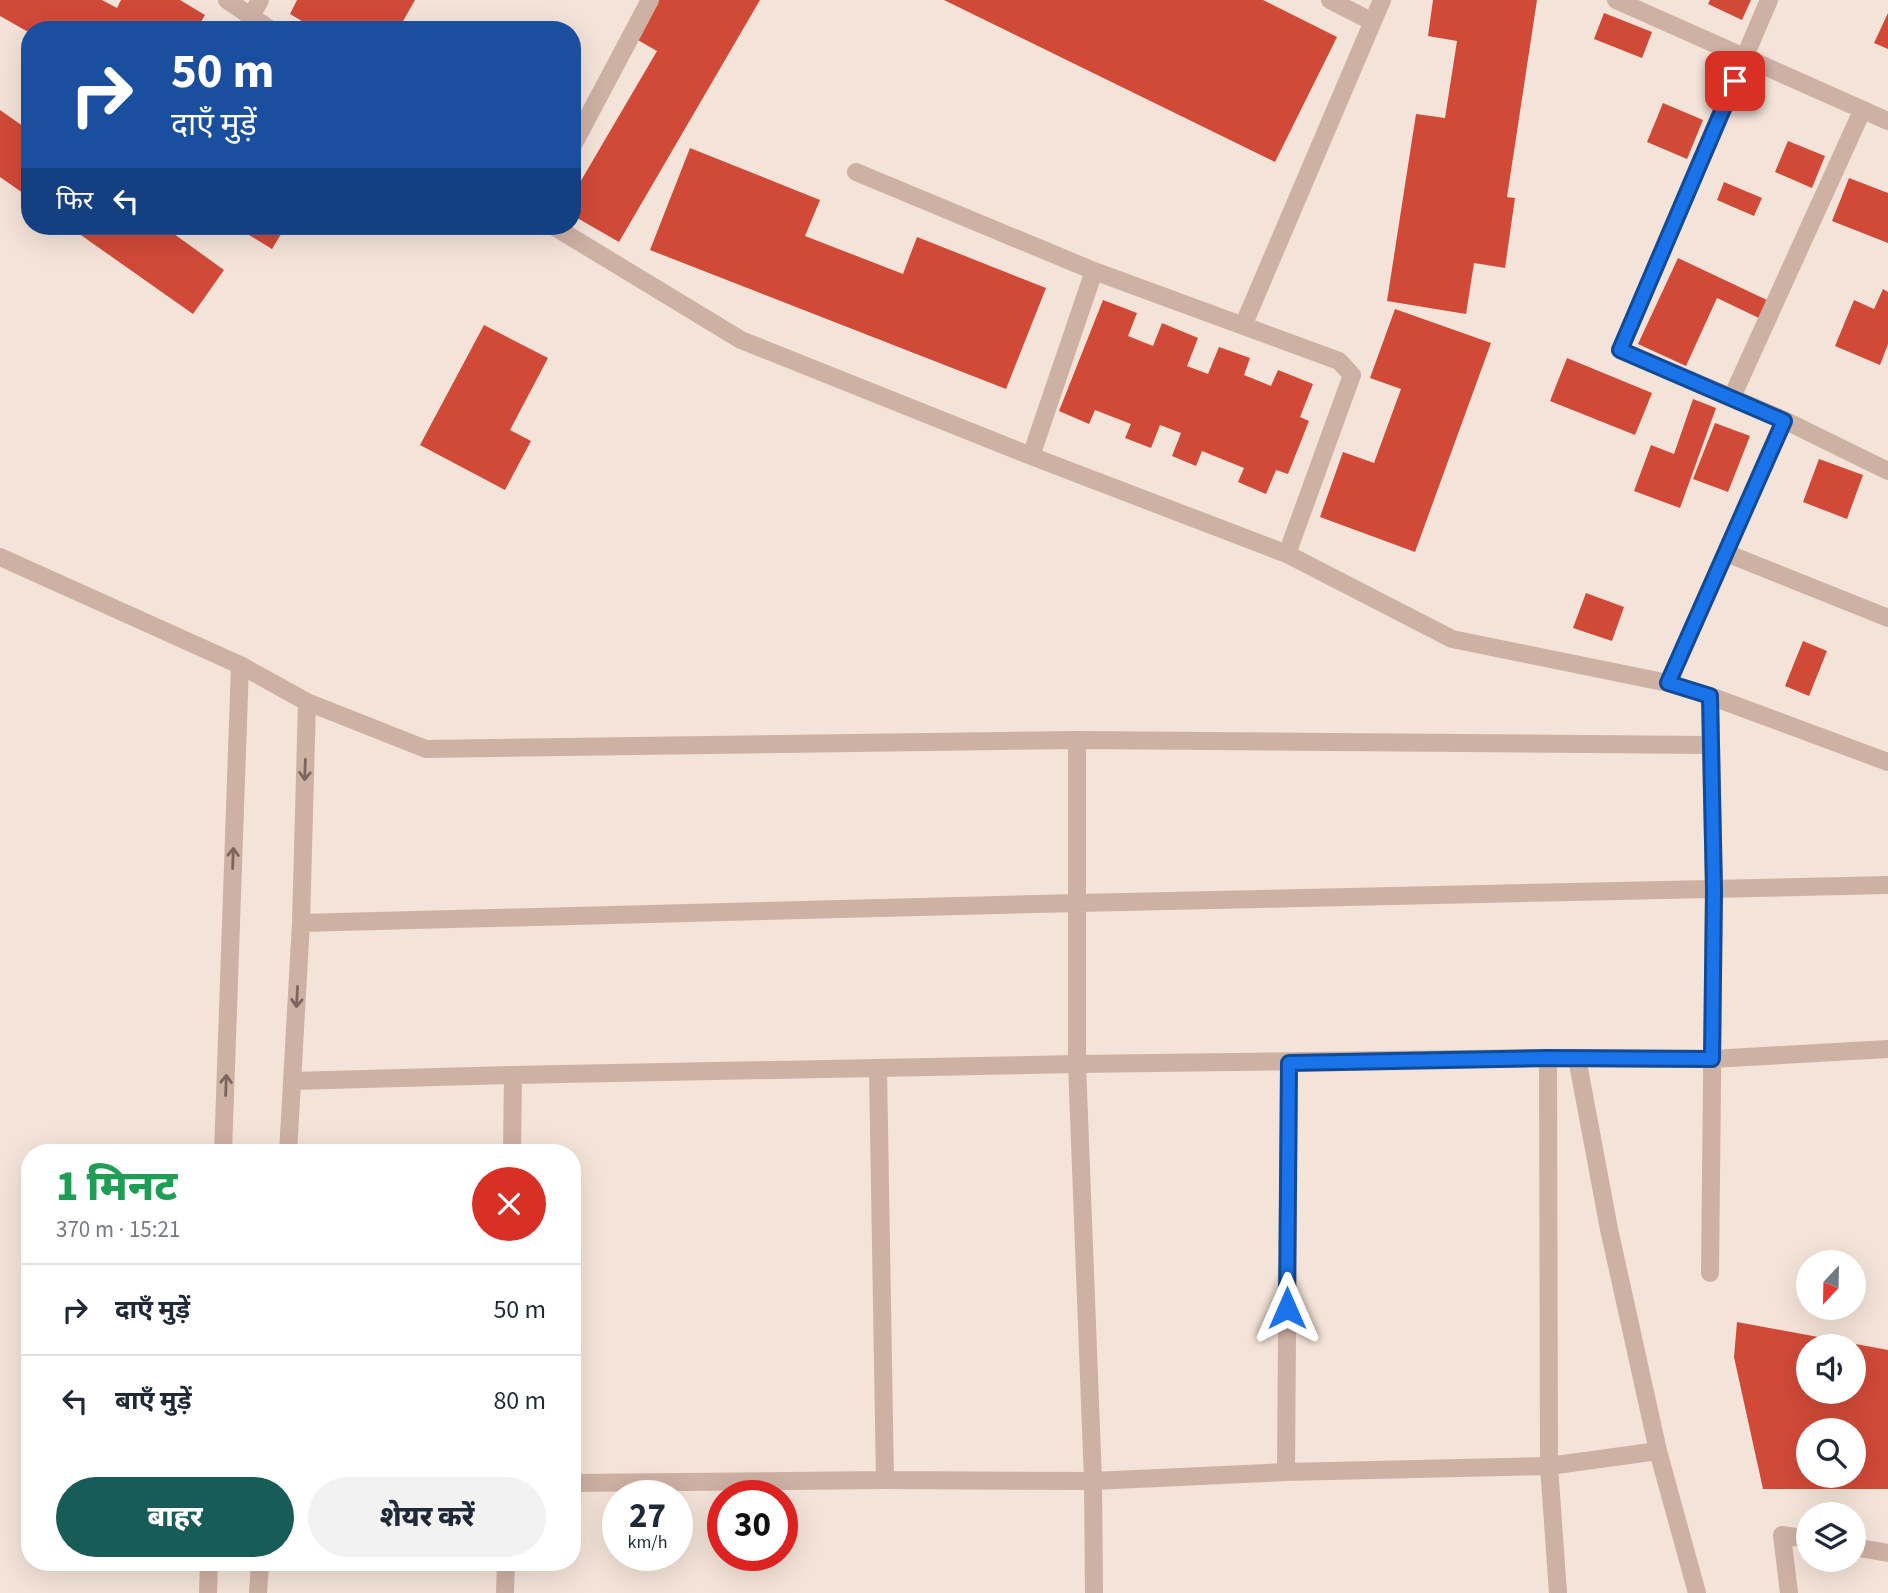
<!DOCTYPE html>
<html lang="hi">
<meta charset="utf-8">
<style>
:root{--surface:#fff;--page:#f2f2f3;--text:#1f2937;--muted:#747a83;--line:#e0e1e3;--accent:#185c58}
body{margin:0;font-family:"Source Sans 3","Noto Sans Devanagari",sans-serif;background:var(--page);color:var(--text);height:100vh;display:flex;flex-direction:column;font-size:26px;white-space:nowrap}
*{box-sizing:border-box;margin:0}
p{font-size:23px;color:var(--muted)}
.icon{flex:none;width:38px;height:38px;fill:none;stroke:currentColor;stroke-width:2;stroke-linecap:round;stroke-linejoin:round}
.map{position:relative;flex:1;overflow:hidden}
.side{position:absolute;left:21px;top:1144px;width:560px;height:427px;display:flex;flex-direction:column;background:var(--surface);border-radius:28px;box-shadow:0 7px 28px #0002}
.side>*{flex:none}
.banner{position:absolute;left:21px;top:21px;width:560px;height:214px;border-radius:28px;box-shadow:0 7px 28px #0002;background:#1a4fa0;color:#fff;overflow:hidden}
.needle{width:46px;rotate:202deg}
.tools{position:absolute;left:1796px;top:1250px;display:grid;gap:14px}
.tools a{display:grid;place-items:center;width:70px;height:70px;border-radius:50%;background:var(--surface);box-shadow:0 7px 28px #0002;font-size:35px}
.speed{position:absolute;left:602px;top:1480px;display:flex;gap:14px;font-size:35px;font-weight:700;text-align:center}
.speed>*{display:grid;place-content:center;width:91px;height:91px;border-radius:50%;background:var(--surface);box-shadow:0 7px 28px #0002;line-height:1}
.speed small{font-size:18px;font-weight:400}
.speed .limit{border:10px solid #d22;background:#fff;color:#111}
.pin{position:absolute;display:grid;place-items:center;width:60px;height:60px;color:#fff;margin:-30px;border-radius:14px;box-shadow:0 4px 10px #0006}
.me{position:absolute;width:77px;margin:-38px;rotate:0deg;stroke-linejoin:round;filter:drop-shadow(0 0 5px #0008)}
.turn{display:flex;align-items:center;gap:24px;height:147px;padding:0 35px;font-size:32px}
.turn .icon{width:91px;height:91px;stroke-width:2.5}
.turn b{display:block;font-size:49px;line-height:60px}
.then{display:flex;align-items:center;height:66px;padding:0 35px;background:#0003;gap:14px;font-size:26px}
.round{display:grid;place-items:center;flex:none;width:74px;height:74px;border-radius:37px;background:var(--page)}
.head{display:flex;align-items:center;justify-content:space-between;height:119px;padding:0 35px}
h1{font-size:42px;font-weight:800;line-height:52px;color:#1e9e55}
.primary-button{display:flex;gap:14px;margin-top:auto;padding:14px 35px}
.primary-button a{flex:1;height:80px;border-radius:42px;background:var(--accent);color:#fff;font-size:28px;font-weight:800;line-height:80px;text-align:center}
.primary-button a+a{background:var(--page);color:var(--text)}
ul{padding:0;list-style:none}
li{display:flex;align-items:center;gap:21px;height:91px;padding:0 35px;border-top:2px solid var(--line)}
li div{flex:1}
li b{display:block;font-size:26px}
li em{font-style:normal}
.map>svg:first-child{display:block}
.building{fill:#d14a38;fill-rule:evenodd}
.lines{fill:none;stroke-linecap:round;stroke-linejoin:round}
.lane{stroke:#cdb1a3;stroke-width:18}
.street{stroke:#cdb1a3;stroke-width:18}
.oneway{stroke:#7a665e}
.route-casing{stroke:#114b97;stroke-width:18}
.route{stroke:#1a73e8;stroke-width:12}
</style>
<div class="map">
<svg width="1888" height="1593" viewBox="0 0 1888 1593">
<rect width="100%" height="100%" fill="#f4e3d8"/>
<path class="building" d="M 0,0 L 102,0 L 117,8 L 121,0 L 180,0 L 205,15 L 196,30 L 30,30 L 30,33 L 0,16 Z
M 297,0 L 415,0 L 398,30 L 317,30 L 290,14 Z
M 658,0 L 760,0 L 619,242 L 572,215 L 572,196 L 657,51 L 636,39 Z
M 944,0 L 1263,0 L 1337,37 L 1275,162 Z
M 1433,0 L 1537,0 L 1507,197 L 1515,198 L 1505,268 L 1474,263 L 1466,314 L 1387,301 L 1416,114 L 1445,118 L 1457,41 L 1428,36 Z
M 1710,0 L 1751,0 L 1742,20 L 1708,4 Z
M 1604,13 L 1652,32 L 1642,58 L 1594,39 Z
M 1888,13 L 1888,49 L 1874,43 Z
M 1663,103 L 1703,120 L 1687,159 L 1647,142 Z
M 0,110 L 30,131 L 30,198 L 0,177 Z
M 1788,141 L 1825,156 L 1812,188 L 1775,172 Z
M 690,148 L 820,200 L 805,236 L 903,274 L 917,237 L 1046,288 L 1006,389 L 650,250 Z
M 1849,178 L 1888,193 L 1888,243 L 1832,221 Z
M 1724,182 L 1762,198 L 1754,216 L 1717,200 Z
M 68,226 L 163,226 L 224,270 L 193,314 Z
M 234,226 L 286,226 L 272,249 Z
M 1678,258 L 1769,301 L 1761,319 L 1717,298 L 1686,366 L 1638,344 Z
M 1883,289 L 1888,292 L 1888,344 L 1880,365 L 1835,346 L 1854,300 L 1874,309 Z
M 1103,300 L 1137,313 L 1128,336 L 1153,346 L 1162,323 L 1198,338 L 1187,366 L 1208,374 L 1219,347 L 1250,358 L 1244,375 L 1271,386 L 1278,370 L 1313,384 L 1300,417 L 1309,421 L 1288,474 L 1276,470 L 1266,494 L 1238,482 L 1244,468 L 1202,451 L 1196,466 L 1172,456 L 1181,433 L 1160,425 L 1151,448 L 1125,438 L 1131,424 L 1095,410 L 1089,424 L 1059,411 Z
M 1395,309 L 1491,343 L 1415,552 L 1320,517 L 1343,452 L 1374,463 L 1401,389 L 1370,378 Z
M 484,325 L 548,358 L 510,430 L 531,441 L 505,490 L 420,445 Z
M 1567,358 L 1652,393 L 1635,435 L 1550,401 Z
M 1693,399 L 1716,408 L 1680,508 L 1634,491 L 1651,445 L 1674,454 Z
M 1715,423 L 1750,436 L 1728,492 L 1693,479 Z
M 1819,459 L 1863,475 L 1847,519 L 1803,502 Z
M 1586,593 L 1624,607 L 1612,641 L 1573,628 Z
M 1803,641 L 1827,651 L 1809,696 L 1785,686 Z
M 1737,1322 L 1888,1350 L 1888,1489 L 1763,1489 L 1734,1357 ZM 1808,1346 L 1853,1346 L 1853,1391 L 1808,1391 ZM 1808,1430 L 1853,1430 L 1853,1475 L 1808,1475 Z"/>
<g class="lines">
<path class="lane" d="M 227,0 L 271,30
M 1330,0 L 1371,21
M 251,16 L 260,0
M 572,147 L 650,0
M 856,172 L 1094,271 L 1339,361 L 1352,375 L 1287,554
M 553,226 L 741,340 L 1031,456 L 1287,554 L 1452,639 L 1668,683
M 1243,326 L 1382,0
M 1031,456 L 1094,271
M 1853,1547 L 1888,1553
M 1789,1593 L 1782,1535 L 1808,1539"/>
<path class="street" d="M 1616,0 L 1888,121
M 1769,0 L 1620,350 L 1784,420 L 1888,471
M 1732,397 L 1862,111
M 1784,420 L 1668,683 L 1710,696 L 1888,762
M 1726,553 L 1888,618
M 0,557 L 240,665 L 307,702 L 426,749 L 1077,740 L 1709,745
M 1077,740 L 1077,1064 L 1093,1481 L 1094,1593
M 301,923 L 1077,903 L 1888,885
M 1548,1058 L 1549,1466 L 1558,1593
M 1577,1058 L 1609,1229 L 1658,1451 L 1697,1593
M 878,1068 L 885,1480
M 292,1081 L 513,1075 L 1077,1064 L 1548,1058 L 1712,1059 L 1888,1049
M 223,1153 L 240,665
M 288,1153 L 301,923 L 307,702
M 512,1153 L 513,1075
M 1710,1273 L 1714,890 L 1710,696
M 1286,1472 L 1289,1063
M 572,1483 L 885,1480 L 1093,1481 L 1286,1472 L 1549,1466 L 1658,1451
M 208,1593 L 209,1563
M 258,1593 L 260,1563
M 505,1593 L 506,1563"/>
</g>
<defs><path id="oneway-shaft" d="M-6 0H5M1.5-3L5.5 0L1.5 3" fill="none" stroke-width="1.6" stroke-linecap="round" stroke-linejoin="round" transform="scale(1.75)"/></defs>
<g class="oneway">
<use href="#oneway-shaft" transform="translate(305 770) rotate(92)"/>
<use href="#oneway-shaft" transform="translate(233 858) rotate(-88)"/>
<use href="#oneway-shaft" transform="translate(297 997) rotate(93)"/>
<use href="#oneway-shaft" transform="translate(226 1085) rotate(-88)"/>
</g>
<g class="lines">
<defs>
<path id="route" d="M 1287,1308 L 1289,1063 L 1548,1058 L 1712,1059 L 1714,890 L 1710,696 L 1668,683 L 1784,421 L 1620,350 L 1735,81"/>
</defs>
<use href="#route" class="route-casing"/>
<use href="#route" class="route"/>
</g>
</svg>
<div class="tools">
<a><svg class="needle" viewBox="-14 -14 28 28"><path d="M0-13l5 13h-10z" fill="#e53935"/><path d="M0 13l5-13h-10z" fill="#747a83"/></svg></a>
<a><svg class="icon" aria-label="sound" viewBox="0 0 24 24"><path d="M4 9h4l5-4v14l-5-4H4zM17 9q2 3 0 6"/></svg></a>
<a><svg class="icon" aria-label="search" viewBox="0 0 24 24"><circle cx="10" cy="10" r="6"/><path d="M15 15l6 6"/></svg></a>
<a><svg class="icon" aria-label="layers" viewBox="0 0 24 24"><path d="M12 4l9 5-9 5-9-5zM3 14l9 5 9-5"/></svg></a>
</div>
<div class="speed"><div>27<small>km/h</small></div><div class="limit">30</div></div>
<div class="pin" style="left:1735px;top:81px;background:#d93025"><svg class="icon" aria-label="arrive" viewBox="0 0 24 24"><path d="M6 21V4h12l-3 4 3 4H6"/></svg></div>
<svg class="me" style="left:1287px;top:1308px" viewBox="-20 -20 40 40"><path d="M0-17L14 15 0 8-14 15z" fill="#1a73e8" stroke="#fff" stroke-width="4"/></svg>
<div class="banner">
<div class="turn"><svg class="icon" aria-label="right" viewBox="0 0 24 24"><path d="M7 20v-9h11M14 6l5 5-5 5"/></svg><div><b>50 m</b>दाएँ मुड़ें</div></div>
<div class="then">फिर<svg class="icon" aria-label="left" viewBox="0 0 24 24"><path d="M17 20v-9H6M10 6l-5 5 5 5"/></svg></div>
</div>
<section class="side">
<div class="head"><div><h1>1 मिनट</h1><p>370 m · 15:21</p></div><a class="round" style="background:#d93025;color:#fff"><svg class="icon" aria-label="close" viewBox="0 0 24 24"><path d="M6 6l12 12M18 6L6 18"/></svg></a></div>
<ul>
<li><svg class="icon" aria-label="right" viewBox="0 0 24 24"><path d="M7 20v-9h11M14 6l5 5-5 5"/></svg><div><b>दाएँ मुड़ें</b></div><em>50 m</em></li>
<li><svg class="icon" aria-label="left" viewBox="0 0 24 24"><path d="M17 20v-9H6M10 6l-5 5 5 5"/></svg><div><b>बाएँ मुड़ें</b></div><em>80 m</em></li>
</ul>
<div class="primary-button"><a>बाहर</a><a>शेयर करें</a></div>
</section>
</div>
